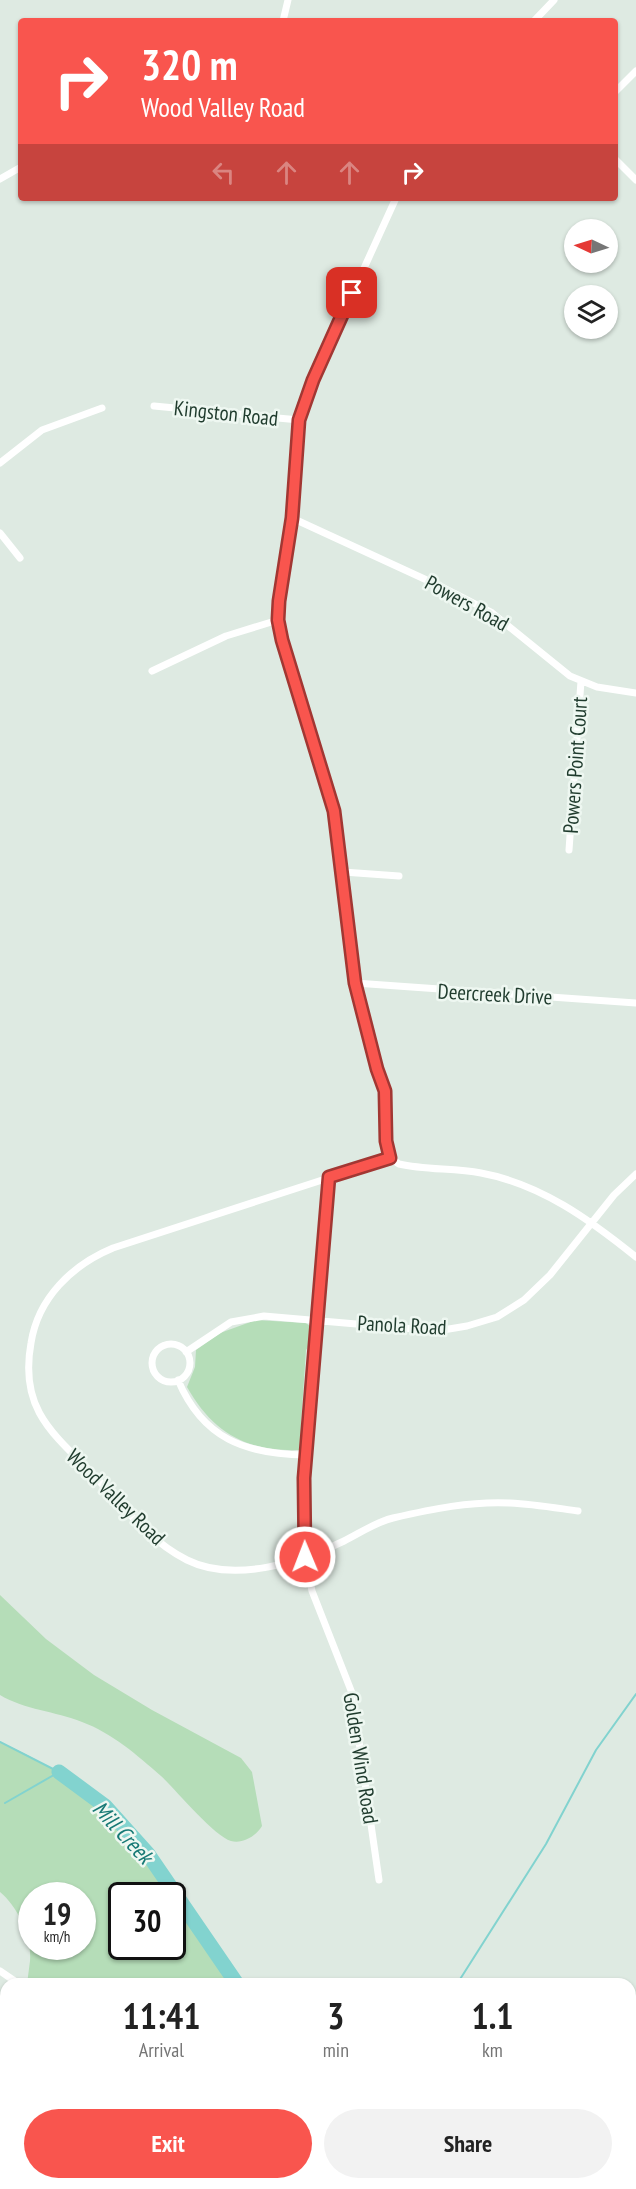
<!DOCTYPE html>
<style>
:root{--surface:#fff;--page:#f2f2f2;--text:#222;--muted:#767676;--accent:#f9554e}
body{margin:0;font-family:"PT Sans Narrow",sans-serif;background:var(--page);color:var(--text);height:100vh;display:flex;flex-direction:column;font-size:22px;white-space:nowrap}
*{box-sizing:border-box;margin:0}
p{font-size:20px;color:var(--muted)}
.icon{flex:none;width:33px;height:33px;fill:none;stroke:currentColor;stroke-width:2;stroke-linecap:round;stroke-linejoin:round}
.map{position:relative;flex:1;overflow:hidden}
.side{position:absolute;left:0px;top:1978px;width:636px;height:212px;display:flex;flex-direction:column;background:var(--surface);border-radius:18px 18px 0 0;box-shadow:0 2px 4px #0004}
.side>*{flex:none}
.hud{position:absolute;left:18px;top:18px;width:600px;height:183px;border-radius:6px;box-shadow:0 2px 4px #0004;background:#f9554e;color:#fff;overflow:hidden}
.needle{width:39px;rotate:274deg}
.fabs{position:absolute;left:564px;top:219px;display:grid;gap:12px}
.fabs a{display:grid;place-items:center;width:54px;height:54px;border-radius:50%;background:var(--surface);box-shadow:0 2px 4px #0004;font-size:30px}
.speed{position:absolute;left:18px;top:1882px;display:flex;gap:12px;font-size:30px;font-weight:700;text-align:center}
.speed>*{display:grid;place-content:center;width:78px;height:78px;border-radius:50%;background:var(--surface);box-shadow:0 2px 4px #0004;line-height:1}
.speed small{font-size:15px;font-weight:400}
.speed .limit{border:3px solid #111;border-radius:9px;background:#fff;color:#111}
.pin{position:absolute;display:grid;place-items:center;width:51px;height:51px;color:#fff;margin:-26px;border-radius:12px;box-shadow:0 3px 9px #0006}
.me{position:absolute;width:66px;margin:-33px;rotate:359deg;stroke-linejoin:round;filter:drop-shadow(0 0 4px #0008)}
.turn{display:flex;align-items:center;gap:21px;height:126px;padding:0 24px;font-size:27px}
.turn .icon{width:78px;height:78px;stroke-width:2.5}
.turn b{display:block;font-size:42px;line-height:51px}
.lanes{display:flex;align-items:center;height:57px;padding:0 24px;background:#0003;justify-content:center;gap:30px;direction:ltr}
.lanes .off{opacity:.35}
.eta{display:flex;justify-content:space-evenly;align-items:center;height:102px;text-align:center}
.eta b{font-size:36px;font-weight:700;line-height:42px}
.cta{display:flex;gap:12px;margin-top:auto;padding:12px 24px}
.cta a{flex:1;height:69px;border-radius:36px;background:var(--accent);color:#fff;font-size:24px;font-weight:700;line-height:69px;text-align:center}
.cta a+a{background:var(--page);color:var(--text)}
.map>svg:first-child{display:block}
.green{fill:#b5ddb8;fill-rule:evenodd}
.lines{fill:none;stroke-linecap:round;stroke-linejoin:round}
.stream{stroke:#82d3cf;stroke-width:2}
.river{stroke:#82d3cf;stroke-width:15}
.street{stroke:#fff;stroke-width:7}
.route-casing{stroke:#a23733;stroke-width:15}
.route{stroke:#f9554e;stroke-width:10}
.labels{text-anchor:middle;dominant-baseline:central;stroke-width:5;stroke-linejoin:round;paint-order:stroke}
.street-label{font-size:21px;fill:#1f3b2d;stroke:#eef7f1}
.water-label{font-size:22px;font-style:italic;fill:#177975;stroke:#eef7f1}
</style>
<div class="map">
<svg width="636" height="2189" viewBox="0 0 636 2189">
<rect width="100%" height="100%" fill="#deeae2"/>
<path class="green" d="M 256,1320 L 306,1323 L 311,1327 L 310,1344 L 306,1350 L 301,1424 C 305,1433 307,1442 300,1450 C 247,1452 213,1433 187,1387 L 195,1367 L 196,1350 L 220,1333 Z
M 0,1595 L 46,1639 L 94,1675 L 152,1710 L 241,1758 L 252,1772 L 262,1826 C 256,1836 243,1844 231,1841 C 214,1836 176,1790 161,1776 C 137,1755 112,1733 82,1722 C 55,1711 25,1710 0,1695 Z
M 0,1742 C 80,1777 135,1827 181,1902 C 197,1929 221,1956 237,1984 L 27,1984 C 28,1976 29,1969 30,1961 C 32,1937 18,1907 0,1892 ZM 32,1896 L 82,1896 L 82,1947 L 32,1947 ZM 122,1896 L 172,1896 L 172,1947 L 122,1947 Z
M 125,2184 L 327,2184 L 329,2189 L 131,2189 Z"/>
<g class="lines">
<path class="stream" d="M 0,1742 L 59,1772
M 5,1803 L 59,1772
M 457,1984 L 546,1844 L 596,1750 L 636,1694"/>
<path class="river" d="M 59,1772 L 105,1806 L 148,1854 L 237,1984
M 327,2184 L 329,2189"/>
<path class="street" d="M 283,21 L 288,0
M 534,21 L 554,0
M 615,92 L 636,71
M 615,159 L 636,180
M 0,179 L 21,167
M 396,198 L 313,380 L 299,420 L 297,438 L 292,518 L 279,601 L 278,620 L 282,640 L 334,811 L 355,983 L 377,1069 L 385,1091 L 387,1152 L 390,1158 L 399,1164 C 425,1170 454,1168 481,1173 C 541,1184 590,1220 636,1257
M 154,406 L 299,420
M 0,463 L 42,430 L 102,408
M 292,518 L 444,588 L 491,612 L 570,676 L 597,687 L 636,693
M 0,533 L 20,558
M 152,671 L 226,636 L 278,620
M 569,850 L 581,681
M 343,872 L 399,876
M 355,983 L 636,1003
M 390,1158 L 113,1248 C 72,1265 38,1298 31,1343 C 20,1404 47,1429 87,1468 C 118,1500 147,1540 187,1560 C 233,1583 300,1563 344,1541 C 360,1533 376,1522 393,1518 C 432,1509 471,1501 510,1503 C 533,1504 556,1508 578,1511
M 329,1177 L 304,1478 L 305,1557 L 312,1591 L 352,1693 L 379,1880
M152 1363a19 19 0 1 1 38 0a19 19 0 1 1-38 0Z
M 186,1352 L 231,1322 L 264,1316 L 437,1331 L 467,1326 L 497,1317 L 524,1300 L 550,1275 L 614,1195 L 636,1174
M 178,1380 C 203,1439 245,1454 306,1455
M 0,1971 L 19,1984
M 0,2090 L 6,2086"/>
</g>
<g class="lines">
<defs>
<path id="route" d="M 305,1557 L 304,1478 L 329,1177 L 390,1158 L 386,1141 L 385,1091 L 377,1069 L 355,983 L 334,811 L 282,640 L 278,620 L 279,601 L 292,518 L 299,420 L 313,380 L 352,293"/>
</defs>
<use href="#route" class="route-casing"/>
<use href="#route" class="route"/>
</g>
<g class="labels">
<g class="street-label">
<text transform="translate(226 413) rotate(6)">Kingston Road</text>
<text transform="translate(467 603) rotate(29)">Powers Road</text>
<text transform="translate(575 765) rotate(-86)">Powers Point Court</text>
<text transform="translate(495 994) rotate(3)">Deercreek Drive</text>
<text transform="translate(402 1325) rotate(3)">Panola Road</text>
<text transform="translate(116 1497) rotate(44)">Wood Valley Road</text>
<text transform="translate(361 1758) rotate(81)">Golden Wind Road</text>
</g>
<g class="water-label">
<text transform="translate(123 1832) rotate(47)">Mill Creek</text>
</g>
</g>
</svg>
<div class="fabs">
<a><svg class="needle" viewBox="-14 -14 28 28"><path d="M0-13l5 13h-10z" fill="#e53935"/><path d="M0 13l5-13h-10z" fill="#767676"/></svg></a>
<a><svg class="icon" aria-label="layers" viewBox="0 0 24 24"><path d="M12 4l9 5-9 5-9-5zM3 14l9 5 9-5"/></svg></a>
</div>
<div class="speed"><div>19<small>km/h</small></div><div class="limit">30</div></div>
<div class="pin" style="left:352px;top:293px;background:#d93025"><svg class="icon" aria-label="arrive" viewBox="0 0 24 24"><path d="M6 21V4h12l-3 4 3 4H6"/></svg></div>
<svg class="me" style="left:305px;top:1557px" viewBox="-20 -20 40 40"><circle r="17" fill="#f9554e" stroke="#fff" stroke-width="3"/><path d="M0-11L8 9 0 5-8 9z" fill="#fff"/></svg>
<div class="hud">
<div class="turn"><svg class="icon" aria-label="right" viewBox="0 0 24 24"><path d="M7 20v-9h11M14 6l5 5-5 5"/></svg><div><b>320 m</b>Wood Valley Road</div></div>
<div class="lanes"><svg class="icon off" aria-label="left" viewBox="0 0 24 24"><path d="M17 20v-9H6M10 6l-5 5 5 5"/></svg><svg class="icon off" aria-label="ahead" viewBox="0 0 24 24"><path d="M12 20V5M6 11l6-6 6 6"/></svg><svg class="icon off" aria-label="ahead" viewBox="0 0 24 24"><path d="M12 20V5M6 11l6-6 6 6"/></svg><svg class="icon" aria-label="right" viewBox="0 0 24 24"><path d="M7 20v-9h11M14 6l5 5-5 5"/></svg></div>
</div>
<section class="side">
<div class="eta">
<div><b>11:41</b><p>Arrival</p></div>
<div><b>3</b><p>min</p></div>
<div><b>1.1</b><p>km</p></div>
</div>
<div class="cta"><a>Exit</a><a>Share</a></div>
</section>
</div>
